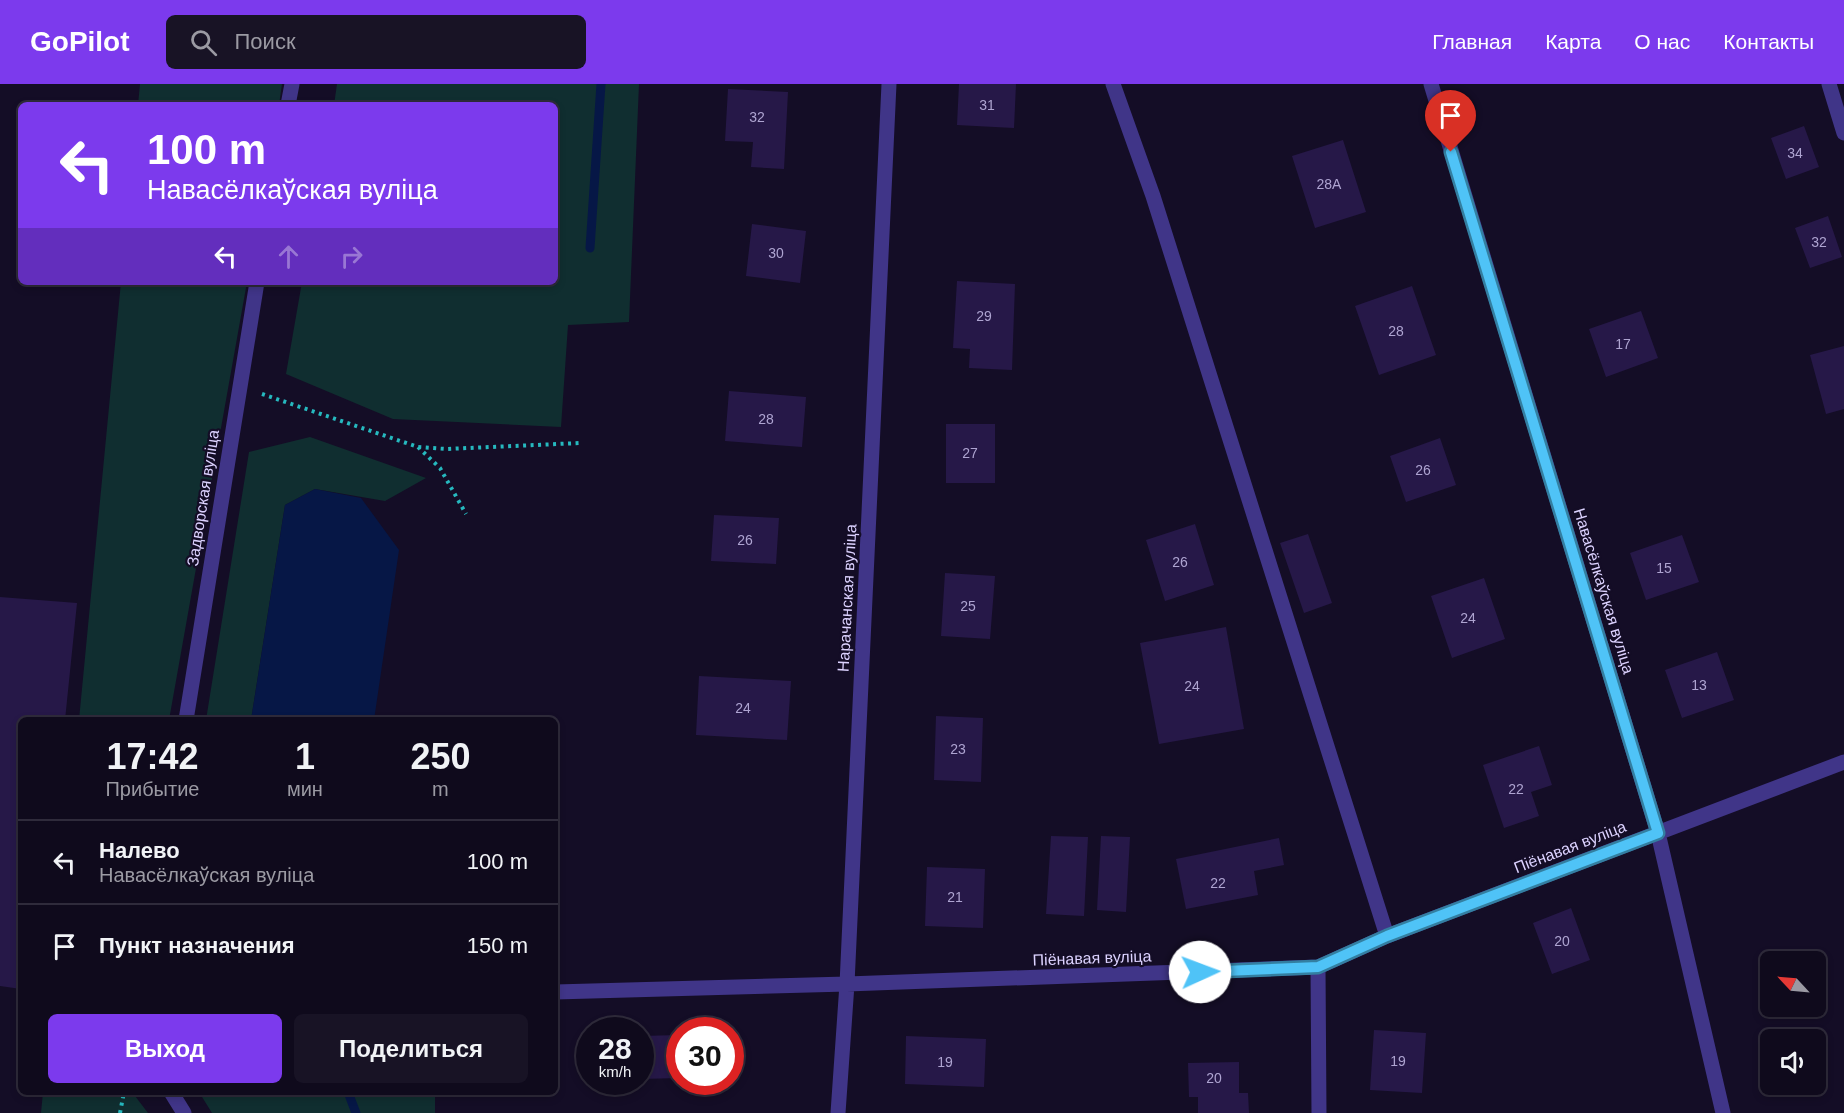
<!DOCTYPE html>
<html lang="ru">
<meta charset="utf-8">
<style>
:root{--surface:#0f0a1c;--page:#181325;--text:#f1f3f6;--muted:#9b9aa3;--line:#2f2b3b;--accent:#7c3aed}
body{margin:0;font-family:Helvetica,sans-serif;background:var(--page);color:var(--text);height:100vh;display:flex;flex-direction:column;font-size:22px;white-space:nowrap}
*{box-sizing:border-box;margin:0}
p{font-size:20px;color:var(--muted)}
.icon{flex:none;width:33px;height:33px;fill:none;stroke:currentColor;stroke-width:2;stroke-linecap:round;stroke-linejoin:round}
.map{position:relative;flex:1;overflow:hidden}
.side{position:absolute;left:18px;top:633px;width:540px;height:378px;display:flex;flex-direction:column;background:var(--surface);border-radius:9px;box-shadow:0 3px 9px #0003,0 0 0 2px var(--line)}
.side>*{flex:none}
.guide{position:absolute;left:18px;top:18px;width:540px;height:183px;border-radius:9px;box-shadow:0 3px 9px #0003,0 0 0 2px var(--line);background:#7c3aed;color:#fff;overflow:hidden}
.needle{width:39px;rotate:296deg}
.controls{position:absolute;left:1760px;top:867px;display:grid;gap:12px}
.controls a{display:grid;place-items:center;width:66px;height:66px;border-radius:9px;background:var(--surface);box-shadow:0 3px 9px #0003,0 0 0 2px var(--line);font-size:30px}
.speed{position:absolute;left:576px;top:933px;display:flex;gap:12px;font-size:30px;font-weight:700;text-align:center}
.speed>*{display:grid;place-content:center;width:78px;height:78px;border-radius:50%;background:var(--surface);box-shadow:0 3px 9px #0003,0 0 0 2px var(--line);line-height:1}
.speed small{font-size:15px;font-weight:400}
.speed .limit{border:9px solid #d22;background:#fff;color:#111}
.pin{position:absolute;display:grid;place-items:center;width:51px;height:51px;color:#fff;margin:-62px -26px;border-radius:50% 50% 50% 0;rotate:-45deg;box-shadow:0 0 6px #0007}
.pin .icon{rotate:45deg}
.me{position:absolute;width:66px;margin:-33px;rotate:88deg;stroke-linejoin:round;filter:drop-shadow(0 0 4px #0008)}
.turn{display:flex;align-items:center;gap:21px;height:126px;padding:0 30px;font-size:27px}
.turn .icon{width:78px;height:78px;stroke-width:2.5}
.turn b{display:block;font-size:42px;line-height:51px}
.lanes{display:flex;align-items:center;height:57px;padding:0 30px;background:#0003;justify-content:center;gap:30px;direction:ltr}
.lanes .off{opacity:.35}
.eta{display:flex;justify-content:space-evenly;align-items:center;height:102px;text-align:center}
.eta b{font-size:36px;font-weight:800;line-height:42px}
.cta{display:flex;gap:12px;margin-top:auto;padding:12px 30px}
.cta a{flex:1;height:69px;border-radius:9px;background:var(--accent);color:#fff;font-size:24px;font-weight:800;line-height:69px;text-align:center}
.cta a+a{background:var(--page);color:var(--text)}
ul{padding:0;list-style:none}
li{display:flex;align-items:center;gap:18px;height:84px;padding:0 30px;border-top:2px solid var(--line)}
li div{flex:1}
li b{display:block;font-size:22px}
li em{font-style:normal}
header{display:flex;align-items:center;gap:36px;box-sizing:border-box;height:84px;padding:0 30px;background:var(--accent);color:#fff}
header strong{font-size:28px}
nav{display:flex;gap:33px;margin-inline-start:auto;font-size:21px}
.search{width:420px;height:54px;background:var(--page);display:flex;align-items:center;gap:15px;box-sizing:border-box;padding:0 21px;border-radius:9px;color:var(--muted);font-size:22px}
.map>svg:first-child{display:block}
.green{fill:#102e30}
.water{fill:#061746}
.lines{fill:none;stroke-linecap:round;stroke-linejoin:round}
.stream{stroke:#061746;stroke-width:9}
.building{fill:#261848}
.path{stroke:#26b9bf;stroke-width:4;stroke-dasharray:3 4.5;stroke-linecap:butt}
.minor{stroke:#403588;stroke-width:15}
.route-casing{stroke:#337fa1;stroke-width:15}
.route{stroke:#4fc3f7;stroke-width:10}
.labels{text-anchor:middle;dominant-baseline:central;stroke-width:4.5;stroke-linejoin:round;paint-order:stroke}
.number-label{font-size:14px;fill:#aea4d1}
.street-label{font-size:16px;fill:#dcd2ff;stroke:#140d26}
</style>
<header>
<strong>GoPilot</strong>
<div class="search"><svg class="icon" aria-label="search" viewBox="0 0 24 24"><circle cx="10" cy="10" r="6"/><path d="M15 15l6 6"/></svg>Поиск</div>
<nav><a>Главная</a><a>Карта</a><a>О нас</a><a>Контакты</a></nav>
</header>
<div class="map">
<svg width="1844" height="1029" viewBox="0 0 1844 1029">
<rect width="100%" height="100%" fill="#140d26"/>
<path class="green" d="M 140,0 L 282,0 L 279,21 L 138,21 Z
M 337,0 L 639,0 L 629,238 L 568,241 L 561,343 L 393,335 L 286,290 L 302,198 L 555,198 L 555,21 L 334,21 Z
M 121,198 L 247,198 L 169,636 L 79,636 Z
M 310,353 L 426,394 L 385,417 L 315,405 L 285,421 L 251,636 L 206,636 L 249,368 Z
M 43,1008 L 132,1008 L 148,1029 L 41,1029 Z
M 199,1008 L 435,1008 L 435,1029 L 212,1029 Z"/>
<path class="water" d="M 315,405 L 361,414 L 399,466 L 374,636 L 251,636 L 285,421 Z"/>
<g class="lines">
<path class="stream" d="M 590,164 L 601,0
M 348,1008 L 356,1029"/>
</g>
<path class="building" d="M 959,0 L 1016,0 L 1014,44 L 957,41 Z
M 728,5 L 788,8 L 784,85 L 751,83 L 753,58 L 725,57 Z
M 1804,42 L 1819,83 L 1786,95 L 1771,54 Z
M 1343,56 L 1366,128 L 1315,144 L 1292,72 Z
M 1828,132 L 1842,173 L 1810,184 L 1795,144 Z
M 752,140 L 806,147 L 800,199 L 746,192 Z
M 957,197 L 1015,200 L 1012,286 L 969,284 L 970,265 L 953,264 Z
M 1412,202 L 1436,271 L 1379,291 L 1355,222 Z
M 1641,227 L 1658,274 L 1606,293 L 1589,245 Z
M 1844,262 L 1844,325 L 1826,330 L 1810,271 Z
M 729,307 L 806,313 L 802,363 L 725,357 Z
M 946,340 L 995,340 L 995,399 L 946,399 Z
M 1440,354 L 1456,401 L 1406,418 L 1390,372 Z
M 714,431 L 779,434 L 776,480 L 711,477 Z
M 1195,440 L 1214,501 L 1165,517 L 1146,456 Z
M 1308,450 L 1332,519 L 1304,529 L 1280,459 Z
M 1682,451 L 1699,498 L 1646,516 L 1630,469 Z
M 945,489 L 995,492 L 990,555 L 941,552 Z
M 1484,494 L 1505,555 L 1452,574 L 1431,512 Z
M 0,513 L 77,519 L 65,636 L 21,636 L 21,905 L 0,902 Z
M 1226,543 L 1244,645 L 1159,660 L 1140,559 Z
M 1717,568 L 1734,616 L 1682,634 L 1665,586 Z
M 699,592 L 791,597 L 787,656 L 696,651 Z
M 936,632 L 983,634 L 981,698 L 934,696 Z
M 1539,662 L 1552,701 L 1531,708 L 1539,732 L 1504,744 L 1483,681 Z
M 1051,752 L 1088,753 L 1084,832 L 1046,830 Z
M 1101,752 L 1130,753 L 1126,828 L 1097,826 Z
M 1279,754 L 1284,781 L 1254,787 L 1258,811 L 1186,825 L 1176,775 Z
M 927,783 L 985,785 L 983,844 L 925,842 Z
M 1571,824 L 1590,876 L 1552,890 L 1533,839 Z
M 1374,946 L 1426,949 L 1422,1009 L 1370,1006 Z
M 680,951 L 680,994 L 640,995 L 640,952 Z
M 906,952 L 986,955 L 984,1003 L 905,1000 Z
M 1239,978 L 1239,1009 L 1248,1009 L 1249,1029 L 1198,1029 L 1198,1013 L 1189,1013 L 1188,979 Z"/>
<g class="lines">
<path class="path" d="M 262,310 L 418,363 L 446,365 L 580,359
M 418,363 L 440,384 L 466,430
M 120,1029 L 124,1008"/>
<path class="minor" d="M 1113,0 L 1153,112 L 1387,852
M 1431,0 L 1658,749 L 1723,1029
M 1829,0 L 1844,49
M 288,21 L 292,0
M 186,636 L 257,198
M 1318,883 L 1319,1029
M 555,908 L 847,900 L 1318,883 L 1387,852 L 1844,678
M 171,1008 L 184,1029
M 838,1029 L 847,900 L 889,0"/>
</g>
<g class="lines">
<defs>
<path id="route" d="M 1200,888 L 1318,883 L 1387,852 L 1658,749 L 1451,68"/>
</defs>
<use href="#route" class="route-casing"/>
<use href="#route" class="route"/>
</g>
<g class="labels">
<g class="number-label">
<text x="987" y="21">31</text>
<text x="757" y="33">32</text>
<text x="1795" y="69">34</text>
<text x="1329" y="100">28А</text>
<text x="1819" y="158">32</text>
<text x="776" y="169">30</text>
<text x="984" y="232">29</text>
<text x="1396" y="247">28</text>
<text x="1623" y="260">17</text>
<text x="766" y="335">28</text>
<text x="970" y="369">27</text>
<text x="1423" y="386">26</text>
<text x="745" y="456">26</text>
<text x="1180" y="478">26</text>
<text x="1664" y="484">15</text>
<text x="968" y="522">25</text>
<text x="1468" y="534">24</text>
<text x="1699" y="601">13</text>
<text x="1192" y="602">24</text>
<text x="743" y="624">24</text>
<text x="958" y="665">23</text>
<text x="1516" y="705">22</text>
<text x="1218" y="799">22</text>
<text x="955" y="813">21</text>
<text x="1562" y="857">20</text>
<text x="1398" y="977">19</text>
<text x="945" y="978">19</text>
<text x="1214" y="994">20</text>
</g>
<g class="street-label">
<text transform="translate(203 414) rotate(-81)">Задворская вуліца</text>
<text transform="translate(1604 507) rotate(73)">Навасёлкаўская вуліца</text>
<text transform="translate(847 514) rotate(-87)">Нарачанская вуліца</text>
<text transform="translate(1570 763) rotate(-21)">Піёнавая вуліца</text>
<text transform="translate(1092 874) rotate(-2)">Піёнавая вуліца</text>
</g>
</g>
</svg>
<div class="controls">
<a><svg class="needle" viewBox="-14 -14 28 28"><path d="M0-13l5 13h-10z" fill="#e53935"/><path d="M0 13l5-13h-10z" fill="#9b9aa3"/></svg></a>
<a><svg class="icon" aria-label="sound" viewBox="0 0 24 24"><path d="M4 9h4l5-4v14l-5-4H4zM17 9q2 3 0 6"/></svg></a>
</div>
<div class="speed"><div>28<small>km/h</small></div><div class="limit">30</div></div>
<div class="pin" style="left:1451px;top:68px;background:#d93025"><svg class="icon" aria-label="arrive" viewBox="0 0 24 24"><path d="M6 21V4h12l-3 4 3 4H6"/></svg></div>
<svg class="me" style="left:1200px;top:888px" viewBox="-20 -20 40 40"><circle r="19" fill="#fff"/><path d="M0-13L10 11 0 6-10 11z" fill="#4fc3f7"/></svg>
<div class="guide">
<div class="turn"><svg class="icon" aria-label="left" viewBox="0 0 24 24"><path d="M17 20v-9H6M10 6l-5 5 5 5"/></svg><div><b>100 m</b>Навасёлкаўская вуліца</div></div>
<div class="lanes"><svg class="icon" aria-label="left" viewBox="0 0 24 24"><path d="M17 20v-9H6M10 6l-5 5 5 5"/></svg><svg class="icon off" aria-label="ahead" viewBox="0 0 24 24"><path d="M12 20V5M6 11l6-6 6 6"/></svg><svg class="icon off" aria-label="right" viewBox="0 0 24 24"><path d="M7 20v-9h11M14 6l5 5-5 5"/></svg></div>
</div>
<section class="side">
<div class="eta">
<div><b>17:42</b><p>Прибытие</p></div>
<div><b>1</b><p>мин</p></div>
<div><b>250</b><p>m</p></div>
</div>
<ul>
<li><svg class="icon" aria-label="left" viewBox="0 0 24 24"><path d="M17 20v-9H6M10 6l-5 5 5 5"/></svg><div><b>Налево</b><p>Навасёлкаўская вуліца</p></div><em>100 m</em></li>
<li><svg class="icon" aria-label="arrive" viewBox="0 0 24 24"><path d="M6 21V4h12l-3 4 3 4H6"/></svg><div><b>Пункт назначения</b></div><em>150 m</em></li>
</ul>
<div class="cta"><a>Выход</a><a>Поделиться</a></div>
</section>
</div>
